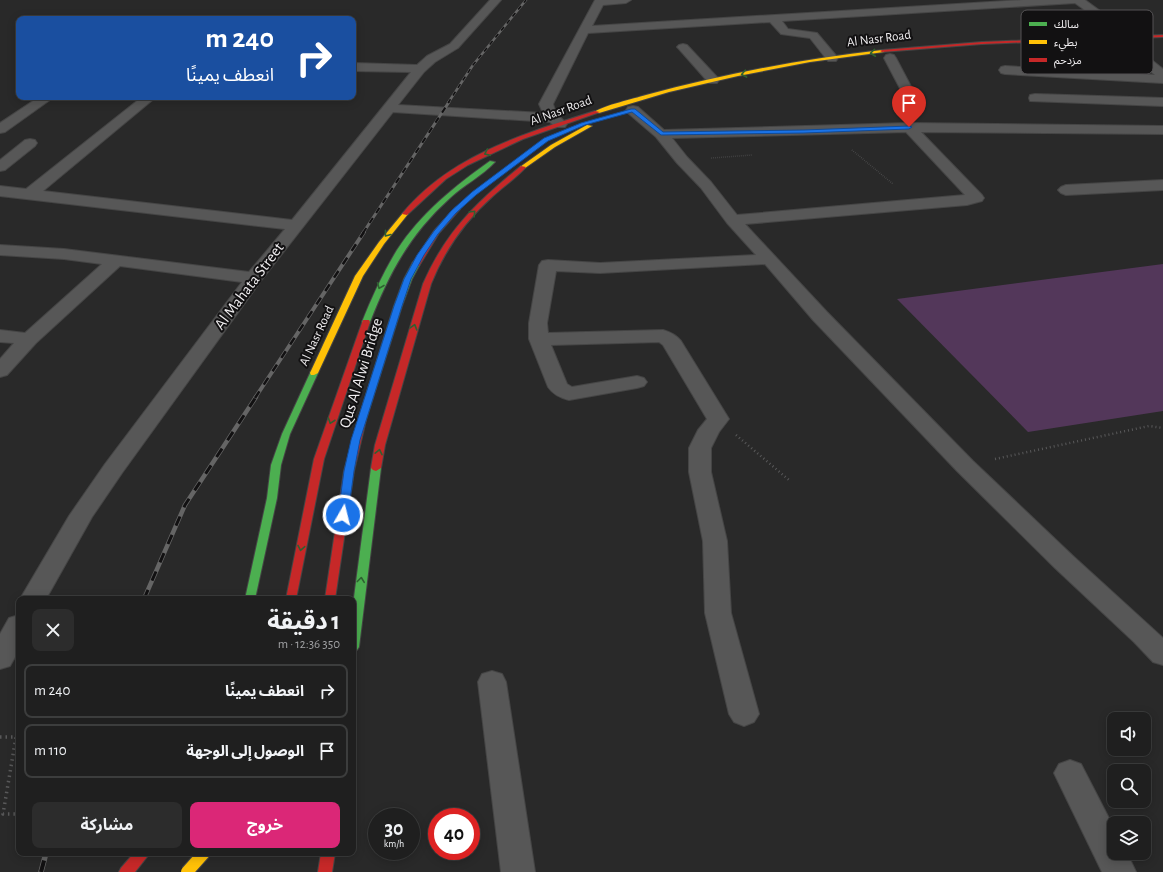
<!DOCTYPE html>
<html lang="ar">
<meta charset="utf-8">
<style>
:root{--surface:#1f1f1f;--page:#2c2c2c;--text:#f1f3f6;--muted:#a1a2a4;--line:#3c3d3d;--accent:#db2777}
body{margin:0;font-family:"Alegreya Sans","Noto Sans Arabic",sans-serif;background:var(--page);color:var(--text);direction:rtl;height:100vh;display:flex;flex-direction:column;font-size:15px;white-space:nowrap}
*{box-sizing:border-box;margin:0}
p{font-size:13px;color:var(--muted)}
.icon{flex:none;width:22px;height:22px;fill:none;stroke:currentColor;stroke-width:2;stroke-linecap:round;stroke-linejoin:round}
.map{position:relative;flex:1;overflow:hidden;direction:ltr}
.side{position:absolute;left:16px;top:596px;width:340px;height:260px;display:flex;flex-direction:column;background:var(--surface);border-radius:8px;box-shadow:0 2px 10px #0003,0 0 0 1px var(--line);direction:rtl}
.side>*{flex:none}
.banner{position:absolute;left:16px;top:16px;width:340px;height:84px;border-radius:8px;box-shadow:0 2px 10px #0003,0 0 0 1px var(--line);direction:rtl;background:#1a4fa0;color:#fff;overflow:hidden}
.controls{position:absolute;left:1107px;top:712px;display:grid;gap:8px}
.controls a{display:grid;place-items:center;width:44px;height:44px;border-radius:8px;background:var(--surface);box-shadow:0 2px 10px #0003,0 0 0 1px var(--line);font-size:20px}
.speed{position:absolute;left:368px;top:808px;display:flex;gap:8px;font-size:20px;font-weight:700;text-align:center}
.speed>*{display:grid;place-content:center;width:52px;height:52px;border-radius:50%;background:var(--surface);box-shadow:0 2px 10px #0003,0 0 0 1px var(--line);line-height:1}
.speed small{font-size:10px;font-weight:400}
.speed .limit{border:6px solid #d22;background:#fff;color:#111}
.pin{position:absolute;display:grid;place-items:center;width:34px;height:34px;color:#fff;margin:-41px -17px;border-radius:50% 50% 50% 0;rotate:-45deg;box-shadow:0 0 4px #0007}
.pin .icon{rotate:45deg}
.me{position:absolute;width:44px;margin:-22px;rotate:8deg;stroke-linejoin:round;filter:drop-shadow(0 0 3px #0008)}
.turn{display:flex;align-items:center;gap:14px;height:84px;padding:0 16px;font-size:18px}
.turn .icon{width:52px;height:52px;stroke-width:2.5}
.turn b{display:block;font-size:28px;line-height:34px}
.round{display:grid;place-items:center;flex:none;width:42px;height:42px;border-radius:8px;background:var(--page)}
.head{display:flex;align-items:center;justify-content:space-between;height:68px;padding:0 16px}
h1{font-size:24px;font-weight:700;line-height:30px}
.action{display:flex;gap:8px;margin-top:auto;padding:8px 16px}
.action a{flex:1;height:46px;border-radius:8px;background:var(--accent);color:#fff;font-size:16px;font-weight:700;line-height:46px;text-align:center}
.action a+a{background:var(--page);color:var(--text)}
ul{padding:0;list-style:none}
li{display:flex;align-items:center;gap:12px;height:54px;margin:0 8px 6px;padding:0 8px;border:2px solid var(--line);border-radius:8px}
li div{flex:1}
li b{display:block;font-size:15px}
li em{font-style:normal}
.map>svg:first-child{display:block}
.green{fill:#53375a}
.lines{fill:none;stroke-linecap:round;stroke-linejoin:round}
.street-casing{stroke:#454545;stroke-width:2}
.fast-casing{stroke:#454545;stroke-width:2}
.slow-casing{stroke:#454545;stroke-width:2}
.jam-casing{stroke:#454545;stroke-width:2}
.path-far2{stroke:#59595a;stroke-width:1.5;stroke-dasharray:0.5 1.5;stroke-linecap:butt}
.path-far1{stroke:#59595a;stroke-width:2.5;stroke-dasharray:1 3;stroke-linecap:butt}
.path{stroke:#59595a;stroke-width:3.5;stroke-dasharray:1.5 4;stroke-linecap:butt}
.street{fill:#575757;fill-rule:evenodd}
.fast{fill:#4caf50;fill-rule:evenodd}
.slow{fill:#ffc107;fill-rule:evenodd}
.jam{fill:#c62828;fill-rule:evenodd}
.rail-far4-casing{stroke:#656565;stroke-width:2.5}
.rail-far3-casing{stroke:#656565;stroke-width:3}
.rail-far2-casing{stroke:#656565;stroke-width:4}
.rail-far1-casing{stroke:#656565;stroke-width:4.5}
.rail-casing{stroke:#656565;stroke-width:5.5}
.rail-far4{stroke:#121112;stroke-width:1.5;stroke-dasharray:4.5;stroke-linecap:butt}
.rail-far3{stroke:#121112;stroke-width:2;stroke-dasharray:6;stroke-linecap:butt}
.rail-far2{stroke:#121112;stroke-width:2.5;stroke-dasharray:8;stroke-linecap:butt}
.rail-far1{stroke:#121112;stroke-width:3;stroke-dasharray:10;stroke-linecap:butt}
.rail{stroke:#121112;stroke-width:4;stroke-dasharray:12;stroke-linecap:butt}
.slow-bridge-casing{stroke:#454545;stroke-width:14;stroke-linecap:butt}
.slow-bridge{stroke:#ffc107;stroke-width:12}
.oneway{stroke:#2f6031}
.route{fill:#1a73e8;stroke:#114b97}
.labels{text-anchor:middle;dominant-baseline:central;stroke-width:4;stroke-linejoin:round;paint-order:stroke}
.far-street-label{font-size:13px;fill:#f0eef0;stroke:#121112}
.street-label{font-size:16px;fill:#f0eef0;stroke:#121112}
.key{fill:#121112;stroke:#555355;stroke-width:1}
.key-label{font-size:11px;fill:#f0eef0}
</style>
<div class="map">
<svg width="1163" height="872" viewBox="0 0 1163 872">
<rect width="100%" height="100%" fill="#292929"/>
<path class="green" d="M 1163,264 L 1163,411 L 1028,432 L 897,299 Z"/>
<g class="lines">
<defs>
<path id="street" d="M 490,0 L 501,0 L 458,48 L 435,62 L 424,72 L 398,105 L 543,113 L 539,104 L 595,0 L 631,0 L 626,3 L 603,5 L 592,26 L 1023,0 L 1085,0 L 1137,38 L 1135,40 L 1127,40 L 1075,3 L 782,21 L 788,29 L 817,33 L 838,58 L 836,61 L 828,61 L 810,38 L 781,34 L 770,22 L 588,33 L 553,104 L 556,113 L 567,124 L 565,127 L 555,127 L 550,122 L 393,112 L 260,282 L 122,473 L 92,517 L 46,599 L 20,599 L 69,516 L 105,464 L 242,282 L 120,266 L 36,343 L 7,375 L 0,377 L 0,359 L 14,343 L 0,342 L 0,330 L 25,333 L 102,264 L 64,259 L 0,255 L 0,245 L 64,249 L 249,272 L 285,229 L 0,196 L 0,186 L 26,189 L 142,97 L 156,97 L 43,191 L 292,220 L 411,72 L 353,71 L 353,63 L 417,65 L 427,56 L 450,44 Z
M 1126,42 L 1130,43 L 1163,69 L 1163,83 L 1005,74 L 1001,73 L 999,70 L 1001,67 L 1005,66 L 1155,75 L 1122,47 L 1120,45 L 1122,43 Z
M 683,44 L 687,45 L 717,77 L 719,80 L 717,83 L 709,83 L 679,49 L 677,47 L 679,45 Z
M 890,54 L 894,55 L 896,58 L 916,96 L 915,99 L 905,99 L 904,96 L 884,58 L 886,55 Z
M 1035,94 L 1163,98 L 1163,106 L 1030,101 L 1029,98 L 1030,95 Z
M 39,97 L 54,97 L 5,132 L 0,133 L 0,123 Z
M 633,106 L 638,107 L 664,130 L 909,123 L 1163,126 L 1163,134 L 921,132 L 982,195 L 984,198 L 982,201 L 967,205 L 745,224 L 827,312 L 973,461 L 1073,556 L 1163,638 L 1163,665 L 1153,662 L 1134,642 L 1055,568 L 957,471 L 813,320 L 765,264 L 600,273 L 556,271 L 547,323 L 548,333 L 663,330 C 670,332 676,335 681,341 L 729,419 L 719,432 L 711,448 L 711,472 L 727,541 L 731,613 L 759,714 L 754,722 L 744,726 L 734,722 L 729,714 L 705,613 L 703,541 L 689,472 L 689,448 L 698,430 L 707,419 L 663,345 L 659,342 L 551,345 L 567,384 L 572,387 L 637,376 L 644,378 L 647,382 L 644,386 L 637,388 L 569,400 C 560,398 553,394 548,387 L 529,339 L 529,323 L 539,265 L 542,261 L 548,260 L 600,263 L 756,255 L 727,223 L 701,188 L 677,163 L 656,137 L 628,113 L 626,110 L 628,107 ZM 906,132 L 965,195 L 737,215 L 711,182 L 687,157 L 672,138 Z
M 30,139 L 35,140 L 37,143 L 35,146 L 5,170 L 0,171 L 0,160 L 25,140 Z
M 1163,180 L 1163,190 L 1066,195 L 1061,193 L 1058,190 L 1061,187 L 1066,185 Z
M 19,615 L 19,650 L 10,666 L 0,669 L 0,634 L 9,618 Z
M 492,671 L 502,674 L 506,682 L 535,872 L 501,872 L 478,682 L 482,674 Z
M 1070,760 L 1081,764 L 1114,828 L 1114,853 L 1127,853 L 1136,872 L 1102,872 L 1054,773 L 1059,764 Z"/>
<path id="fast" d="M 490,161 L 495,162 C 482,176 464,185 450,198 C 410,234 389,273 370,322 L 369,324 L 363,324 L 362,322 C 372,297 383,273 397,250 C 421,213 455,186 490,161 Z
M 413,262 L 416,262 L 420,264 L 412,279 L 402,306 L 366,420 L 365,422 L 359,422 L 358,420 L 394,306 L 404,279 Z
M 311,371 L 314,371 L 318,373 L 290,434 L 281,465 L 277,498 L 255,599 L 245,599 L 267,498 L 271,465 L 282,434 Z
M 376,465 L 381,468 L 359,647 L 357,650 L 353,651 L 353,605 L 371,468 Z"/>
<path id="slow" d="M 882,50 L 884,50 L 884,52 L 810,62 L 738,76 L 669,92 L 599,113 L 594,112 C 605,105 633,99 646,95 C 724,74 802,59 882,50 Z
M 587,125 L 592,126 L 555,147 L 525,168 L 520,167 L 551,145 Z
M 405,212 L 408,214 L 384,244 L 363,276 L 318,373 L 314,375 L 311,375 L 310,373 L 355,276 L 379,242 L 403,213 Z"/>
<path id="jam" d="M 1163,35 L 1163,37 L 982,44 L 882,52 L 880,51 L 882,50 L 982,42 Z
M 595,111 L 600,112 L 523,139 L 468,165 L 446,179 L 407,215 L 402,214 C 450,155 526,133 595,111 Z
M 521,166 L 526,167 C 516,178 504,186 493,196 C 465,221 445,249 431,284 L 385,445 L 381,468 L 376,471 L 373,470 L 371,468 L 375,445 L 423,284 C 446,231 477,202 521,166 Z
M 457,207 L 460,209 L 439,233 L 419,266 L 413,266 L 412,264 L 434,231 L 455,208 Z
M 363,320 L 369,320 L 370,322 L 324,459 L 296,599 L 286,599 L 314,459 Z
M 362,417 L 366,420 L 354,471 L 335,599 L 325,599 L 344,471 L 358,420 Z
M 134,853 L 150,853 L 135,872 L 119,872 L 121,868 Z
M 321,853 L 335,853 L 332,872 L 318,872 Z"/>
</defs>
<use href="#street" class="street-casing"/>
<use href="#fast" class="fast-casing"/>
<use href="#slow" class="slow-casing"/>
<use href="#jam" class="jam-casing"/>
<path class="path-far2" d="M 852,150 L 893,184
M 711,158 L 752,155"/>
<path class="path-far1" d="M 736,435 L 789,480
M 995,459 L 1149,426 L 1163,428"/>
<path class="path" d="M 0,737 L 16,737 L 3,814 L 19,814"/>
<use href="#street" class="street"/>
<use href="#fast" class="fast"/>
<use href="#slow" class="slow"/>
<use href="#jam" class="jam"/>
<defs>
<path id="rail-far4" d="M 448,103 L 473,65 L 526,0"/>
<path id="rail-far3" d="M 363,233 L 449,102"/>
<path id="rail-far2" d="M 255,398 L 364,232"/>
<path id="rail-far1" d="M 144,599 L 185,505 L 256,397"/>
<path id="rail" d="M 41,872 L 46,853"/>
</defs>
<use href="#rail-far4" class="rail-far4-casing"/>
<use href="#rail-far3" class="rail-far3-casing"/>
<use href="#rail-far2" class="rail-far2-casing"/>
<use href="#rail-far1" class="rail-far1-casing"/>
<use href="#rail" class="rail-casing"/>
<use href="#rail-far4" class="rail-far4"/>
<use href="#rail-far3" class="rail-far3"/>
<use href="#rail-far2" class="rail-far2"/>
<use href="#rail-far1" class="rail-far1"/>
<use href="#rail" class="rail"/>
<defs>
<path id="slow-bridge" d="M 187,872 L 204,853"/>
</defs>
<use href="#slow-bridge" class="slow-bridge-casing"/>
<use href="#slow-bridge" class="slow-bridge"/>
</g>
<defs><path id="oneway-chevron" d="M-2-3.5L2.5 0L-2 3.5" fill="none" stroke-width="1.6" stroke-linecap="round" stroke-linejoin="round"/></defs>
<g class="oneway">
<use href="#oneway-chevron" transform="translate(873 53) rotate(173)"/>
<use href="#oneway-chevron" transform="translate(744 74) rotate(169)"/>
<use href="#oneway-chevron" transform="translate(487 153) rotate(156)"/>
<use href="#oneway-chevron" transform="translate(473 213) rotate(-45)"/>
<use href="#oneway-chevron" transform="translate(387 234) rotate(128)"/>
<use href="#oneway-chevron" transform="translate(380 286) rotate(112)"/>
<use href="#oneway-chevron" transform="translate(414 327) rotate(-74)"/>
<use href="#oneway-chevron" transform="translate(331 421) rotate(109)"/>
<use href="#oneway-chevron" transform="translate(379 452) rotate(-78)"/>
<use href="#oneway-chevron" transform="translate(301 548) rotate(101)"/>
<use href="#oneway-chevron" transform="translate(361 580) rotate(-83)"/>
</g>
<path class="route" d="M 631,109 L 635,109 L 663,132 L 804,130 L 909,126 L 912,127 L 909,129 L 804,133 L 661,135 L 632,112 L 585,125 L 548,141 L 476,195 L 456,213 L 438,234 L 424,255 L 411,279 L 402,306 L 360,440 L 354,471 L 348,515 L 343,518 L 339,517 L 338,515 L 344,471 L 351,440 L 394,306 L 404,279 L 417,255 L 434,231 L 451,211 L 472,192 L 544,138 L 581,123 Z"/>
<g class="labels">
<g class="far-street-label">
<text transform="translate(879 39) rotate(-7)">Al Nasr Road</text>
<text transform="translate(561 111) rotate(-20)">Al Nasr Road</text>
<text transform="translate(317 336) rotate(-65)">Al Nasr Road</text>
</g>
<g class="street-label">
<text transform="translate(249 286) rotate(-53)">Al Mahata Street</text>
<text transform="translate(361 373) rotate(-73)">Qus Al Alwi Bridge</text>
</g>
</g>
<rect x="1021" y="10" width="132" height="64" rx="6" class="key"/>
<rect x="1029" y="22" width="18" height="4" fill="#4caf50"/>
<rect x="1029" y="40" width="18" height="4" fill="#ffc107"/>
<rect x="1029" y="58" width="18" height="4" fill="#c62828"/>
<g class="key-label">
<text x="1054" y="28">سالك</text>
<text x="1054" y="46">بطيء</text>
<text x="1054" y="64">مزدحم</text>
</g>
</svg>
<div class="controls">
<a><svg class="icon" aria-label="sound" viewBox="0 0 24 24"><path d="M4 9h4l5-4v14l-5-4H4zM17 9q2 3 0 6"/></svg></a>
<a><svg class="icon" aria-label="search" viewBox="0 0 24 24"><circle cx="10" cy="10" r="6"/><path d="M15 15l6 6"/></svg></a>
<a><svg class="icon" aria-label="layers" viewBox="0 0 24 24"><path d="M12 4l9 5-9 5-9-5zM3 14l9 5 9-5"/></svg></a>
</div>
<div class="speed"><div>30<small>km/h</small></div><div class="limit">40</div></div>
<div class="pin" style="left:909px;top:127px;background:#d93025"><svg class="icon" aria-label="arrive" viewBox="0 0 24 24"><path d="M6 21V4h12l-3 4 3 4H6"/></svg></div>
<svg class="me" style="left:343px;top:515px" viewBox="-20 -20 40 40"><circle r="17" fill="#1a73e8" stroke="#fff" stroke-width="3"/><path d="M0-11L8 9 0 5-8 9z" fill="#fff"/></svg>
<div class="banner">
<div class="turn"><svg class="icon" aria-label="right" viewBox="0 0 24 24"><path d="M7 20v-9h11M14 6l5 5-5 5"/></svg><div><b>240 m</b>انعطف يمينًا</div></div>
</div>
<section class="side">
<div class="head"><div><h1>1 دقيقة</h1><p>350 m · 12:36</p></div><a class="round"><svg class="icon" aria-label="close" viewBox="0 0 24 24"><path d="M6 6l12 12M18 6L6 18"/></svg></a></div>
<ul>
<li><svg class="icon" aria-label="right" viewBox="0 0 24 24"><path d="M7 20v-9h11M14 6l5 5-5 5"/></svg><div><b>انعطف يمينًا</b></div><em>240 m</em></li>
<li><svg class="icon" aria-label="arrive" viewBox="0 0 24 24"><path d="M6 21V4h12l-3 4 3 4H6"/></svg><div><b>الوصول إلى الوجهة</b></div><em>110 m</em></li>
</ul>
<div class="action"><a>خروج</a><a>مشاركة</a></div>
</section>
</div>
